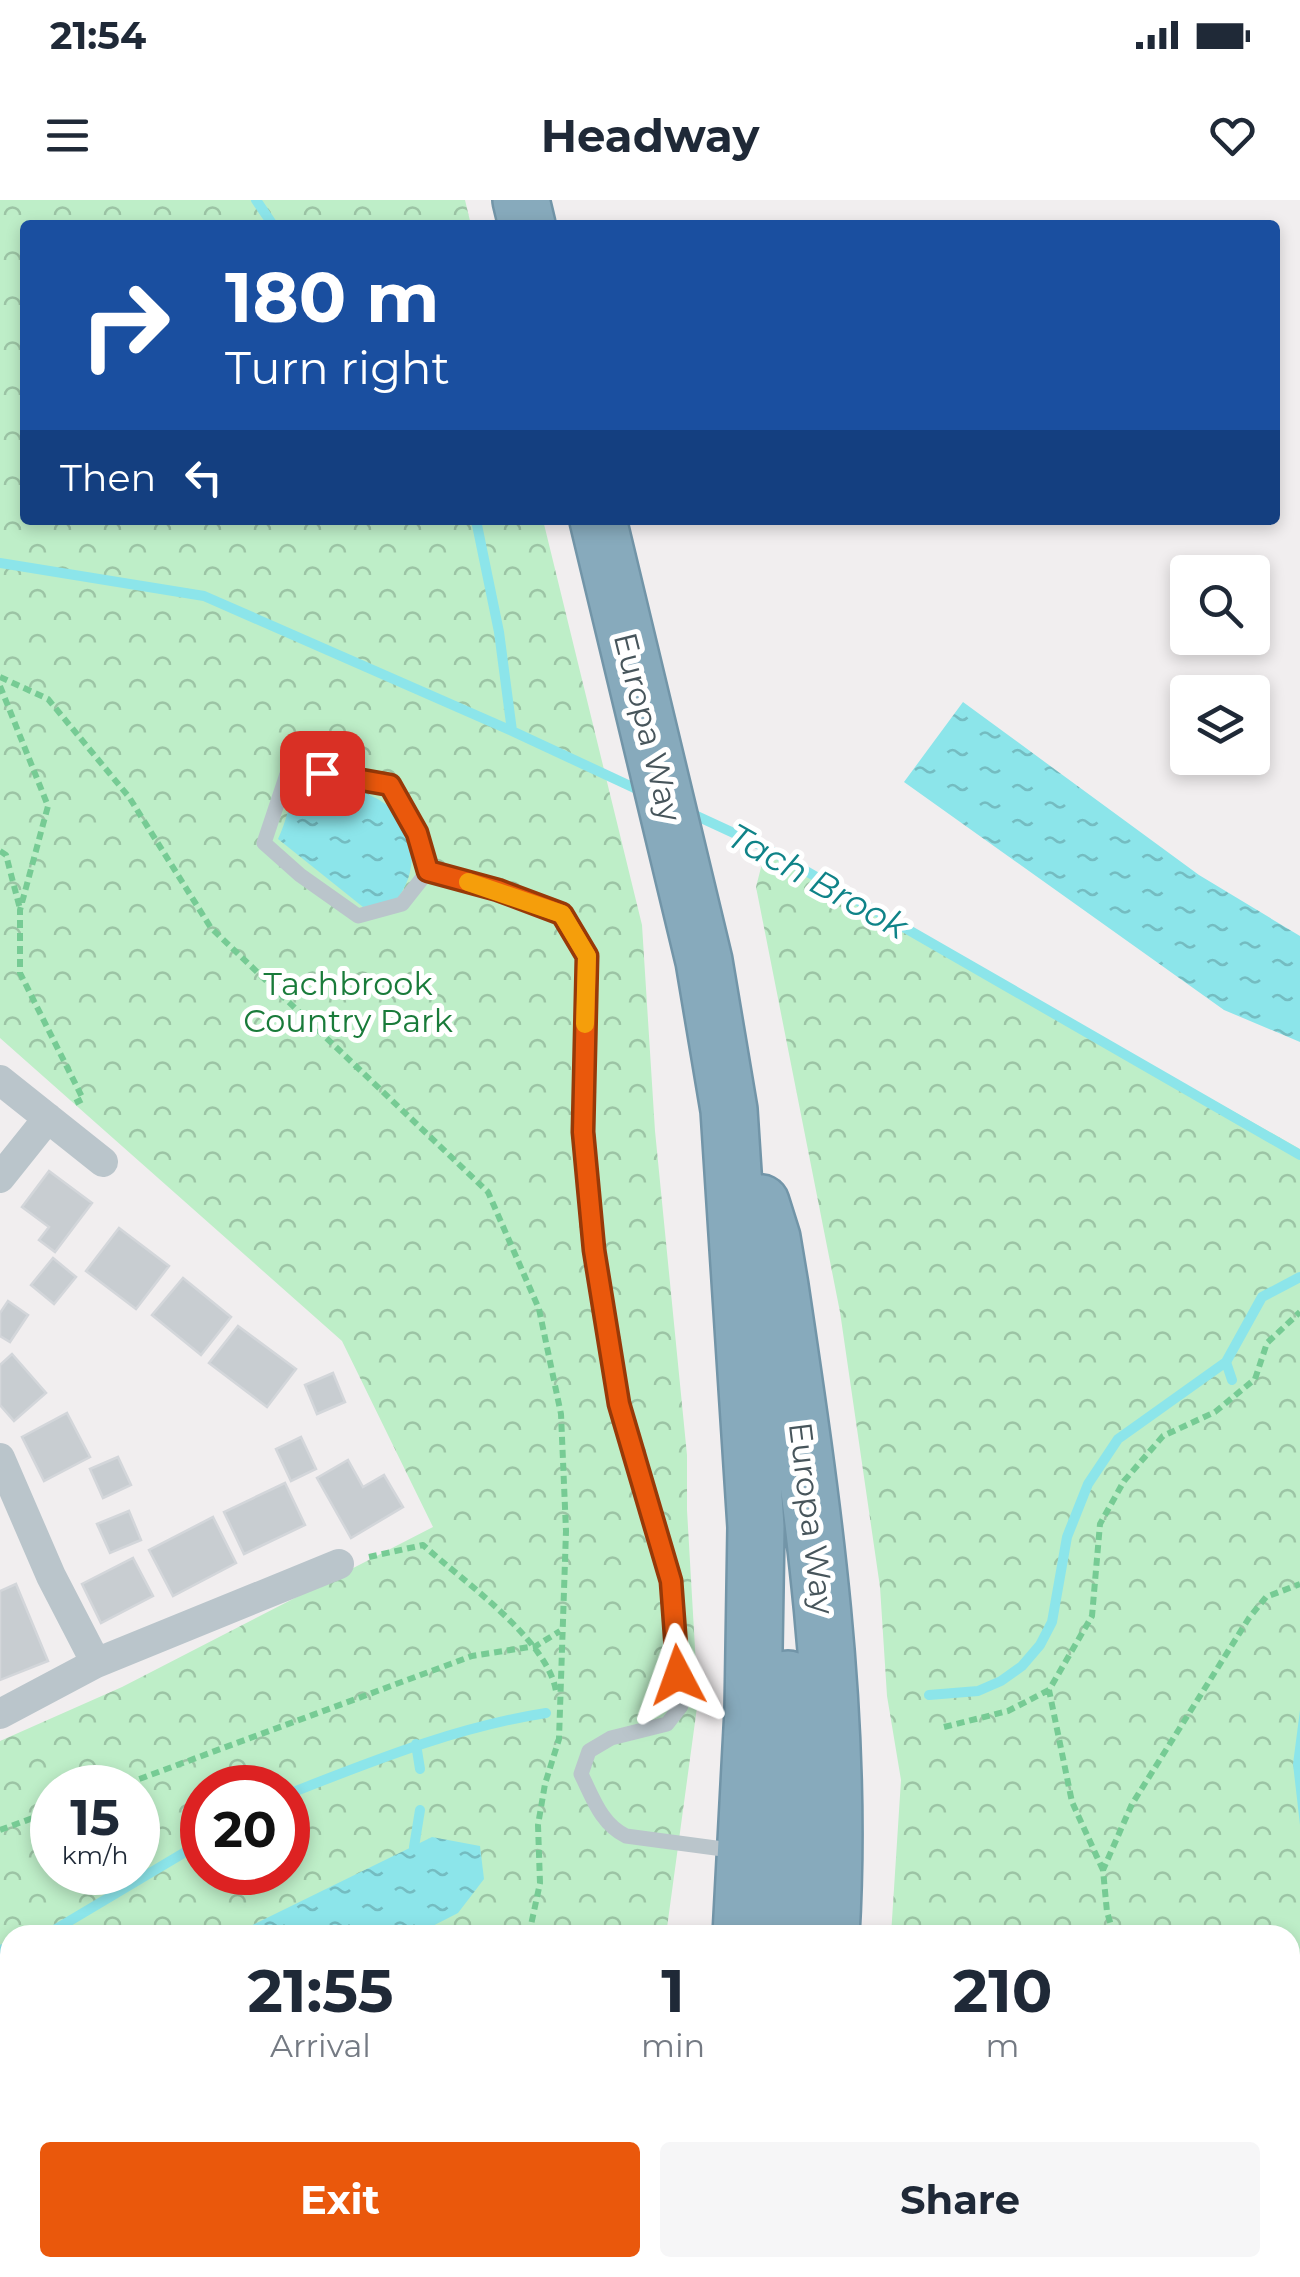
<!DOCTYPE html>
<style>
:root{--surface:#fff;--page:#f6f6f7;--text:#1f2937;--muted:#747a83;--accent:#ea580c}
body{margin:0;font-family:Montserrat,sans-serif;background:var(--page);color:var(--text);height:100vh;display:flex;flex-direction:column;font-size:38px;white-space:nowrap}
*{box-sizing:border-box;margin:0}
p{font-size:32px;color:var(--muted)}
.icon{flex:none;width:55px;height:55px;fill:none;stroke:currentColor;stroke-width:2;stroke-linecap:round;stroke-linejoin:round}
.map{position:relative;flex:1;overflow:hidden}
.panel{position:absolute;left:0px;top:1725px;width:1300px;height:352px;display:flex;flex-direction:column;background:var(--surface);border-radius:30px 30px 0 0;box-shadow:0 5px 15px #0003}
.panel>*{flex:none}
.hud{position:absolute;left:20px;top:20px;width:1260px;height:305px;border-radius:10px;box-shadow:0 5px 15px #0003;background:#1a4fa0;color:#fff;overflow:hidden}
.buttons{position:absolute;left:1170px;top:355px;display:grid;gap:20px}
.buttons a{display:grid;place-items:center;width:100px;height:100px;border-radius:10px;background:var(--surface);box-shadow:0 5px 15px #0003;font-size:50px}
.speed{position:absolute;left:30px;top:1565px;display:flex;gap:20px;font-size:50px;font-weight:700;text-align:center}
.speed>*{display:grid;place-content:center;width:130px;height:130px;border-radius:50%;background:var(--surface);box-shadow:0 5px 15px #0003;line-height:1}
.speed small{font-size:25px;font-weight:400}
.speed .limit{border:15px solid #d22;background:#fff;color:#111}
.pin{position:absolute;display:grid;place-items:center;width:85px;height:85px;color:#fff;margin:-42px;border-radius:20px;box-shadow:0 5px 15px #0006}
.me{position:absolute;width:110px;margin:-55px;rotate:356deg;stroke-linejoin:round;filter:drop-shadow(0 0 8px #0008)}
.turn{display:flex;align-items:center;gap:35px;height:210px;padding:0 40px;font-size:45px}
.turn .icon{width:130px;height:130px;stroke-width:2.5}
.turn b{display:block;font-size:70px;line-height:85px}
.then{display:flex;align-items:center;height:95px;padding:0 40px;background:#0003;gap:20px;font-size:38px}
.eta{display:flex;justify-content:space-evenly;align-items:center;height:170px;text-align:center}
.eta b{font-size:60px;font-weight:700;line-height:70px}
.action{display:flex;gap:20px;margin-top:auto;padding:20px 40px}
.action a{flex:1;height:115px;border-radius:10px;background:var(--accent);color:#fff;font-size:40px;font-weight:700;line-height:115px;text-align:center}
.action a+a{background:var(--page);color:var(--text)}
.status{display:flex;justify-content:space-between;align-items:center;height:70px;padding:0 50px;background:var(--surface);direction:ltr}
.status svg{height:28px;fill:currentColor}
header{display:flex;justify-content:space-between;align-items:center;height:130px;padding:0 40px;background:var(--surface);font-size:45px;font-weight:700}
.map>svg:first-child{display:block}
.grass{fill:#beeec8}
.forest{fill:url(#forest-crowns);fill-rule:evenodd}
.water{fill:url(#water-ripples)}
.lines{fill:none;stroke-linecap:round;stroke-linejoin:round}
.stream{stroke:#8ce5ea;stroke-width:10}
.building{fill:#c8cdd1;stroke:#d3d6da;stroke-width:2.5}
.highway-casing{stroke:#7295a8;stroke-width:60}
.path{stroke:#76cb94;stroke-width:6;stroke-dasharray:8 5;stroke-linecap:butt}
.lane{stroke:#bac5cb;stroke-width:15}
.street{stroke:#bac5cb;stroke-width:30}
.highway{stroke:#87aabc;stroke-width:55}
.route-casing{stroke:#983908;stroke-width:25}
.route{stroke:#ea580c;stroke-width:18}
.slow{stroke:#f59e0b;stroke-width:18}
.labels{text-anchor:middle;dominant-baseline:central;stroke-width:10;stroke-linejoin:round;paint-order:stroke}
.street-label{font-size:32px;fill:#47555b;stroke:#fff}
.park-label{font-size:32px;fill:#197b3a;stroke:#fff}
.water-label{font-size:35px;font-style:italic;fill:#0f8388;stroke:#fff}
</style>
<div class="status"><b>21:54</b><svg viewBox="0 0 49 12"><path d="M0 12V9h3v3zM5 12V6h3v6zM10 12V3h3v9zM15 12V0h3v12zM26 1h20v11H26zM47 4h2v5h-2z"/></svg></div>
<header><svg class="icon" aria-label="menu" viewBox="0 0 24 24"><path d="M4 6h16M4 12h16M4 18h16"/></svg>Headway<svg class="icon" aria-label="heart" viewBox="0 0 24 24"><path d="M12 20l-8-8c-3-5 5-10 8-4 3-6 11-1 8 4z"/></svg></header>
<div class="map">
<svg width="1300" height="2077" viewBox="0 0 1300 2077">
<defs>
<pattern id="forest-crowns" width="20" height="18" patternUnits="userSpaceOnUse" patternTransform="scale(2.5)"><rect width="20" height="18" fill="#beeec8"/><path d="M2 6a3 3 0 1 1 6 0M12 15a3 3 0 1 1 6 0" fill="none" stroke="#9cc4a5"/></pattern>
<pattern id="water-ripples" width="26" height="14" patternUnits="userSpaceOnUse" patternTransform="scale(2.5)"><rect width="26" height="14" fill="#8ce5ea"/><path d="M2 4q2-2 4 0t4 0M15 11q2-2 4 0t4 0" fill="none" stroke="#74bcc1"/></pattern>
</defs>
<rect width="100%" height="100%" fill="#f1eeef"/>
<path class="grass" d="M 380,2068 L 626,2068 L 626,2077 L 440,2077 Z"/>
<path class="forest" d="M 0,0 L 465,0 L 471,25 L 25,25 L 25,320 L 543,320 L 642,725 L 655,931 L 687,1255 L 687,1310 L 698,1500 L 666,1735 L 10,1735 L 10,1944 L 0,1946 L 0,1541 L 122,1487 L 433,1327 L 342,1141 L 0,838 ZM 52,1588 L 138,1588 L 138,1672 L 52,1672 ZM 202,1588 L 288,1588 L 288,1672 L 202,1672 Z
M 766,648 L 1300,949 L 1300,1904 L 1290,1903 L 1290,1735 L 891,1735 L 901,1580 L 887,1496 L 880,1387 L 840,1112 L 756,687 Z"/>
<path class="water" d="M 963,502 L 1199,675 L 1300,736 L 1300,842 L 1224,810 L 904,582 Z
M 321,578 C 359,590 413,603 412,652 C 412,673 407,687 394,703 L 363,707 L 278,639 C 287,621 291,594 301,580 Z
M 1300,1510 L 1300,1625 L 1293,1564 Z
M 432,1637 L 480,1646 L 484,1679 L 458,1713 L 415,1735 L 232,1735 Z"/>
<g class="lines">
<path class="stream" d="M 256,0 L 273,25
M 476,320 L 499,432 L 512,531 L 643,592
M 0,363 L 204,396 L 512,531
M 686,611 L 766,648 L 1300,955
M 1226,1162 L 1232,1180
M 929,1495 L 978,1491 L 1001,1481 L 1022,1466 L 1040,1445 L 1052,1422 L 1067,1337 L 1088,1284 L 1118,1239 L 1226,1162 L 1262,1097 L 1300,1077
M 416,1544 L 420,1569
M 288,1594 C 373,1561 456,1527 546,1513
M 414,1647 L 420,1610
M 46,1735 L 202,1642
M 0,1750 L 10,1747"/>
</g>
<path class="building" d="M 49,971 L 92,1003 L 55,1052 L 39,1040 L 49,1027 L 22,1007 Z
M 119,1028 L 169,1066 L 136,1109 L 86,1071 Z
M 53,1058 L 76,1077 L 54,1104 L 31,1085 Z
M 183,1078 L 231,1117 L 201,1155 L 152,1115 Z
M 8,1101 L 28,1115 L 10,1142 L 0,1136 L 0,1113 Z
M 238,1126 L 296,1169 L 267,1207 L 209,1163 Z
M 12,1154 L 46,1193 L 14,1221 L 0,1205 L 0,1165 Z
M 333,1173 L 345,1202 L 317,1214 L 305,1185 Z
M 67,1213 L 90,1257 L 44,1281 L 22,1237 Z
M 301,1237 L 316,1269 L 291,1281 L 276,1249 Z
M 118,1257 L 131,1285 L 103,1298 L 90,1269 Z
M 348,1260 L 363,1287 L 384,1275 L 403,1307 L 351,1338 L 317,1278 Z
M 285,1283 L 305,1325 L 244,1354 L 224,1312 Z
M 129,1311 L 141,1340 L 110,1353 L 97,1324 Z
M 213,1317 L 236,1363 L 173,1396 L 149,1350 Z
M 133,1358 L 153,1396 L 101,1423 L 82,1384 Z
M 16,1384 L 48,1461 L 0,1480 L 0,1391 Z
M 14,2068 L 72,2068 L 73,2072 L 50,2077 L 17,2077 Z"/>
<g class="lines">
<defs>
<path id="highway" d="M 521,0 L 527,25
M 598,320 L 704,761 L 729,910 L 756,1327 L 753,1510 L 741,1735
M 761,1003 L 772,1038 L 780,1086 C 812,1301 844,1516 831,1735
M 788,1479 L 788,1735
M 698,2077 L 699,2068
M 741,2077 L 743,2068
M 789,2077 L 791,2068"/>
</defs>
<use href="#highway" class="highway-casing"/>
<path class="path" d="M 0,477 L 48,499 L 129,597 L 211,728 L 488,992 L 539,1109 L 561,1214 L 566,1331 L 559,1539 L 545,1584 L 538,1625 L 540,1683 L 531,1725 L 525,1735
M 0,486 L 48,606 L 20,710 L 20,773 L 83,899 L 75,903
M 0,651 L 6,655 L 20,709
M 369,1357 L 423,1345 C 463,1381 547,1439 556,1491
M 944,1527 L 1008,1511 L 1049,1490
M 115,1588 L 472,1456 L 536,1446 L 560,1431
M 0,1630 L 52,1611
M 1103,1670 L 1072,1602 L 1049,1490 L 1092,1416 L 1100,1324 L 1124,1281 L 1163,1236 L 1215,1212 L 1255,1179 L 1267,1143 L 1300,1112
M 1114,1735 L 1107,1712 L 1103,1670 L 1132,1604 L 1249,1418 L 1266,1397 L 1300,1384
M 1290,1840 L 1300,1840"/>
<path class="lane" d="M 428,671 L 402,704 L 358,716 L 300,675 L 264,643 L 289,568 L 390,585 L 417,633 L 428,671 L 498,690 L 562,714 L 587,756 L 583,932 L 594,1051 L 619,1203 L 671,1381 L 681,1506 L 667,1524 L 611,1538 L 589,1551 L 581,1574 C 593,1598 601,1624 626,1636 L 738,1651"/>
<path class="street" d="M 0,880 L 103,962
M 0,978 L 48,918
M 0,1258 L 51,1376 L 96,1463
M 0,1514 L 96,1463 L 339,1364
M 1290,1955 L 1300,1957
M 0,1976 L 10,1974
M 273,2068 L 275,2077
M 443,2068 L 474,2077"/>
<use href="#highway" class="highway"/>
</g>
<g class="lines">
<defs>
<path id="route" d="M 322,573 L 390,585 L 417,633 L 428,671 L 498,690 L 562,714 L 587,756 L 583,932 L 594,1050 L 619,1204 L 671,1381 L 678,1475"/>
</defs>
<use href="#route" class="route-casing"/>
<use href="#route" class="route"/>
<path class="slow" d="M 468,682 L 562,714 L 587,756 L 585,824"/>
</g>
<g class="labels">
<g class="street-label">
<text transform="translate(648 527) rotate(76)">Europa Way</text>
<text transform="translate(812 1318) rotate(83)">Europa Way</text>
</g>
<g class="park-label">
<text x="348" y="783">Tachbrook<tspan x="348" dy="37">Country Park</tspan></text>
</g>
<g class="water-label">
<text transform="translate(818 681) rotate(29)">Tach Brook</text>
</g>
</g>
</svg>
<div class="buttons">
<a><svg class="icon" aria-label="search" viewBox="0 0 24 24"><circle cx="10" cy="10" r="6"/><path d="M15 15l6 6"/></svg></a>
<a><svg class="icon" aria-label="layers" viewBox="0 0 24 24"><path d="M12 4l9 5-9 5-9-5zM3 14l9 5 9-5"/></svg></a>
</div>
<div class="speed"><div>15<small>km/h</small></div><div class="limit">20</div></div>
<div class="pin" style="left:322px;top:573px;background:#d93025"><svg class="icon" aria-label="arrive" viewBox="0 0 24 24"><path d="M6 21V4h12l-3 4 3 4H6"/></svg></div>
<svg class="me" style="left:678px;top:1475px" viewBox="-20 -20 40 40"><path d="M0-17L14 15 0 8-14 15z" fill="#ea580c" stroke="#fff" stroke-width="4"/></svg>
<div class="hud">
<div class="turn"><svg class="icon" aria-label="right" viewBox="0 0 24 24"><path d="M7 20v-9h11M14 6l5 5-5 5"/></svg><div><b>180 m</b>Turn right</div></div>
<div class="then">Then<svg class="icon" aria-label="left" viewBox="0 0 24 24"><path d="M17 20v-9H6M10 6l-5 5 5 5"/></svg></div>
</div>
<section class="panel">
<div class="eta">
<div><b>21:55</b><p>Arrival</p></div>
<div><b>1</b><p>min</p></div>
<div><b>210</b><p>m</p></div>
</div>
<div class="action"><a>Exit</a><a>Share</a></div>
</section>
</div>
